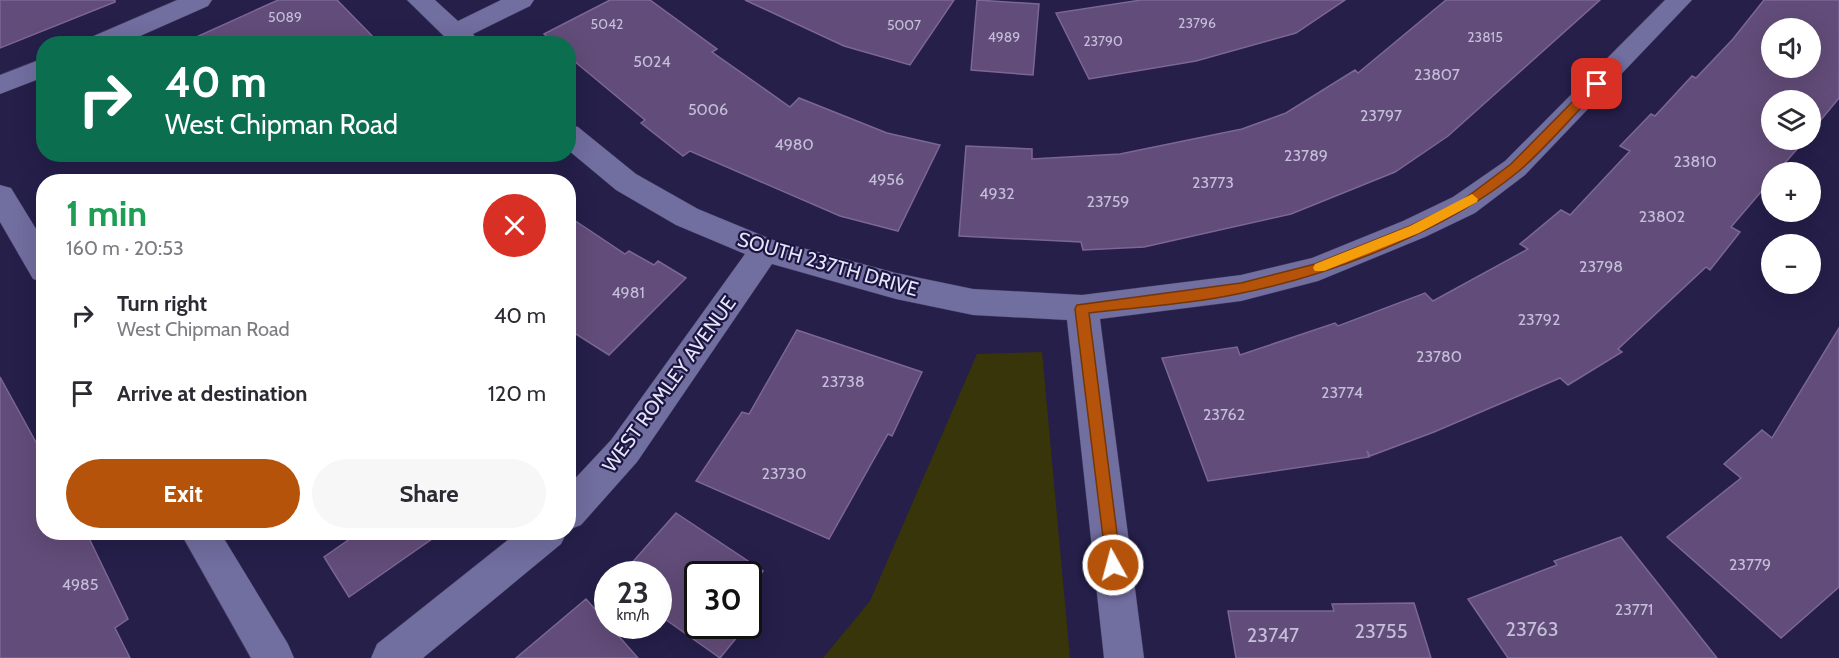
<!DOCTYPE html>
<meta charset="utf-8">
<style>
:root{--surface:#fff;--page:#f7f7f7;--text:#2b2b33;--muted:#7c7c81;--accent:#b45309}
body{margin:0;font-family:Cabin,sans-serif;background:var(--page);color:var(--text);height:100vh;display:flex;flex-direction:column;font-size:22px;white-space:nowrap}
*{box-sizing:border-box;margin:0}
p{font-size:20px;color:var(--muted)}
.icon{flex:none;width:33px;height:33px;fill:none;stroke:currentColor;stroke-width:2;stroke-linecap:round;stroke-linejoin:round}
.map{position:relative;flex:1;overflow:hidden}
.panel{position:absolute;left:36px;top:174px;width:540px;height:366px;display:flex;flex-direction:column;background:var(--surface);border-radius:24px;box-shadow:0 6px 24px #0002}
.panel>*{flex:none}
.banner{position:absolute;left:36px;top:36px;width:540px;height:126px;border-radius:24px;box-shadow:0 6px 24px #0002;background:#0b6e4f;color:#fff;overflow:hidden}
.controls{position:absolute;left:1761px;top:18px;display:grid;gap:12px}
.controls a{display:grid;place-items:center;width:60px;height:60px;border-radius:50%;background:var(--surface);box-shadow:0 6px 24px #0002;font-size:30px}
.speed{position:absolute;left:594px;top:561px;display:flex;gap:12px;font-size:30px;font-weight:700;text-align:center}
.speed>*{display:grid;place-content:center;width:78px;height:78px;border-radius:50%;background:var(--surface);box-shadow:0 6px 24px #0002;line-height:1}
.speed small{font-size:15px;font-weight:400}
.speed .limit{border:3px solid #111;border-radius:9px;background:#fff;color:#111}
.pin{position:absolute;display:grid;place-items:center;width:51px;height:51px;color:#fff;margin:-26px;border-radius:12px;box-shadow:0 3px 9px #0006}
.me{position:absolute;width:66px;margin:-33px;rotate:353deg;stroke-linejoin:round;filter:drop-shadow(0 0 4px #0008)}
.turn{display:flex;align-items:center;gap:21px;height:126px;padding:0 30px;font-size:27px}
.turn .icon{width:78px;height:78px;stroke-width:2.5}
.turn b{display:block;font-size:42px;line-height:51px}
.round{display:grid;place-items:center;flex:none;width:63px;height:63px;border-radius:32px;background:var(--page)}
.head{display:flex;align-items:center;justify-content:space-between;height:102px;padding:0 30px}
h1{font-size:36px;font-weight:700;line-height:45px;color:#1e9e55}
.cta{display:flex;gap:12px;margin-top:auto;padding:12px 30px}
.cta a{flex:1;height:69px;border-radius:36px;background:var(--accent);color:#fff;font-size:24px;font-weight:700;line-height:69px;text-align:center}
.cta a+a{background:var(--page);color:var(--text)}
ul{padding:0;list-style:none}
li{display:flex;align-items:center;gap:18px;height:78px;padding:0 30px}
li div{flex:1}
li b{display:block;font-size:22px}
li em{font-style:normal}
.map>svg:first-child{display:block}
.green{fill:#38350a}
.building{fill:#624c79;stroke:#7c6695;stroke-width:1.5;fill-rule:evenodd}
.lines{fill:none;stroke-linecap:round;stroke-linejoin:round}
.street-casing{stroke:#3e375c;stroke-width:1}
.street{fill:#716ea0;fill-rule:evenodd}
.route{fill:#b45309;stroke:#753606;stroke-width:1.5}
.slow{fill:#f59e0b}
.labels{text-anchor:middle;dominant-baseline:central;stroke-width:4.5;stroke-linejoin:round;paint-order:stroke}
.far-number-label{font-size:14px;fill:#c4beda}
.number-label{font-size:16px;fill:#c4beda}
.street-label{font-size:20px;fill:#e4e4fb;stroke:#1c153f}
.near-number-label{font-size:20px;fill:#c4beda}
</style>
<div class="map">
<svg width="1839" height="658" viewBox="0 0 1839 658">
<rect width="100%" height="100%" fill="#251f4a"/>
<path class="green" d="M 1042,352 L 1070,658 L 823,658 L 870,601 L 977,354 Z"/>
<path class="building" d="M 0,0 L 115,0 L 115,2 L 0,48 Z
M 278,0 L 337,0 L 380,44 L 181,44 Z
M 610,0 L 650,0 L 717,49 L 712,52 L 790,107 L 799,98 L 887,133 L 940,145 L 898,231 L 840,216 L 690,151 L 683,156 L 641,123 L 645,120 L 568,56 L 568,44 L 555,44 L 544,34 Z
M 745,0 L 954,0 L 910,65 L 844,46 Z
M 977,0 L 1039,4 L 1033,75 L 971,70 Z
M 1141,0 L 1345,0 L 1296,33 L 1196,61 L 1089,79 L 1056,13 Z
M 1446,0 L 1600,0 L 1448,136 L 1395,172 L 1291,214 L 1144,247 L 1083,250 L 1081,242 L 959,236 L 966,146 L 1032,149 L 1032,159 L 1120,154 L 1242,129 L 1286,113 L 1355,70 L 1358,73 Z
M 1764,0 L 1839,0 L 1839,98 L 1810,133 L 1810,100 L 1772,100 L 1772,140 L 1805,140 L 1777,172 L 1772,172 L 1772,179 L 1731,227 L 1740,232 L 1710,270 L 1706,267 L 1618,349 L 1622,352 L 1568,385 L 1560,378 L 1434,432 L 1370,456 L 1367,451 L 1369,457 L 1208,481 L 1162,358 L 1237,347 L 1240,355 L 1335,323 L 1338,326 L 1425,293 L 1433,301 L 1528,249 L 1520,244 L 1561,210 L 1570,215 L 1630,151 L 1620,146 L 1651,114 L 1655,116 L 1692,76 L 1696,78 L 1733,39 ZM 1772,28 L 1810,28 L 1810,68 L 1772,68 Z
M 568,216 L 625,254 L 629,251 L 654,265 L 658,261 L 686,278 L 609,355 L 568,329 Z
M 1839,328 L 1839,587 L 1781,638 L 1667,537 L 1741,478 L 1724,464 L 1762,430 L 1772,438 Z
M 797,330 L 922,372 L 892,436 L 888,434 L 829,539 L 696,481 L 742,412 L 749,414 Z
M 0,377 L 44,457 L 44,532 L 86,532 L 128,619 L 115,628 L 130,658 L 0,658 Z
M 676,513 L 763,571 L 748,590 L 748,574 L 698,574 L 698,626 L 746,626 L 720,658 L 658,614 L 658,574 L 622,574 Z
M 360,532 L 442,532 L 349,597 L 324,557 Z
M 1621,537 L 1717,658 L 1508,658 L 1468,599 L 1557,565 L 1554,561 Z
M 586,599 L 638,658 L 516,658 Z
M 1414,603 L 1431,658 L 1236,658 L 1228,611 L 1334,611 L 1332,604 Z"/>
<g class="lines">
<defs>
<path id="street" d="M 177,0 L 212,0 L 208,6 L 122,44 L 85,44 L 89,38 Z
M 407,0 L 435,0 L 458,21 L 501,0 L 534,0 L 530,6 L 473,34 L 481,44 L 452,44 Z
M 1665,0 L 1692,0 L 1525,175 L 1475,213 L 1425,237 L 1318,281 L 1241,301 L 1100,319 L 1144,658 L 1104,658 L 1067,320 L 973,315 L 896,299 L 772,264 L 637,462 L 581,525 L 568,530 L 568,486 L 611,440 L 745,254 L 676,225 L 616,190 L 568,150 L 568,124 L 578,127 L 636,174 L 698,209 L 773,240 L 896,273 L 973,289 L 1082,295 L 1241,275 L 1312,258 L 1403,221 L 1453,197 L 1505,161 Z
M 44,58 L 44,77 L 0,94 L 0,75 Z
M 0,185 L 11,188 L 44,242 L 44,282 L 33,279 L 0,222 Z
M 180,532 L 220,532 L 288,644 L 294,658 L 251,658 Z
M 518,532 L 567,532 L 561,544 L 423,658 L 371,658 L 377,644 Z"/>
</defs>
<use href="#street" class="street-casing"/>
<use href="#street" class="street"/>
</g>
<path class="route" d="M 1597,80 L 1603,84 L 1601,87 C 1574,114 1548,146 1519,171 C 1448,230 1332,275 1242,293 C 1192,304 1140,307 1089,313 L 1121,565 L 1118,570 L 1113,572 L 1107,570 L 1075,309 L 1077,305 L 1241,283 L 1315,264 L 1410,226 L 1460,202 L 1511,164 L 1593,81 Z"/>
<path class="slow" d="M 1472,194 L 1478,199 L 1477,202 L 1419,233 L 1324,271 L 1315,271 L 1313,268 L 1315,264 L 1410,226 Z"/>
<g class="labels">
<g class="far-number-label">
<text x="285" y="17">5089</text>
<text x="1197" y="23">23796</text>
<text x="607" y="24">5042</text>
<text x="904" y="25">5007</text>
<text x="1004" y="37">4989</text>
<text x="1485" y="37">23815</text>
<text x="1103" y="41">23790</text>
</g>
<g class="number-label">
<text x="652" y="61">5024</text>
<text x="1437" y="74">23807</text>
<text x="708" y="109">5006</text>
<text x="1381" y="115">23797</text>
<text x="794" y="144">4980</text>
<text x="1306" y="155">23789</text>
<text x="1695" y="161">23810</text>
<text x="886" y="179">4956</text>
<text x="1213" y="182">23773</text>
<text x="997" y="193">4932</text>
<text x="1108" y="201">23759</text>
<text x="1662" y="216">23802</text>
<text x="1601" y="266">23798</text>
<text x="628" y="292">4981</text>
<text x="1539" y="319">23792</text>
<text x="1439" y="356">23780</text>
<text x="843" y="381">23738</text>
<text x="1342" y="392">23774</text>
<text x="1224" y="414">23762</text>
<text x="784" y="473">23730</text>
<text x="1750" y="564">23779</text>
<text x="80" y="584">4985</text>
<text x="1634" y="609">23771</text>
</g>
<g class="street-label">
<text transform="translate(828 264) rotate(16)">SOUTH 237TH DRIVE</text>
<text transform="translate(669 384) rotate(-54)">WEST ROMLEY AVENUE</text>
</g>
<g class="near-number-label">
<text x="1532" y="629">23763</text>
<text x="1381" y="631">23755</text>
<text x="1273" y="635">23747</text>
</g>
</g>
</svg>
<div class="controls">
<a><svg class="icon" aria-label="sound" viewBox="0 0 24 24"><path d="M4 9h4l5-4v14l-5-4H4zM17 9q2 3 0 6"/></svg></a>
<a><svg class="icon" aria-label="layers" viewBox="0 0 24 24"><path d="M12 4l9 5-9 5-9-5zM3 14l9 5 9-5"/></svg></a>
<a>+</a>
<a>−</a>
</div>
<div class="speed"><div>23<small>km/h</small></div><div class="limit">30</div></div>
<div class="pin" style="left:1597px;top:84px;background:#d93025"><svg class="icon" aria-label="arrive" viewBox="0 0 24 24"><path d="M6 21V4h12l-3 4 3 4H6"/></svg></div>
<svg class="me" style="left:1113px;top:565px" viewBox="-20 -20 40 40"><circle r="17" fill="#b45309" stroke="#fff" stroke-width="3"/><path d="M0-11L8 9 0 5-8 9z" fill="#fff"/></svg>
<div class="banner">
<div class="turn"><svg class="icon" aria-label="right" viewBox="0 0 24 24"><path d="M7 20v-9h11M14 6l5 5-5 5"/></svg><div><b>40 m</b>West Chipman Road</div></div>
</div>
<section class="panel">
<div class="head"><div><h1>1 min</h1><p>160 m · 20:53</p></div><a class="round" style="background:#d93025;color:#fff"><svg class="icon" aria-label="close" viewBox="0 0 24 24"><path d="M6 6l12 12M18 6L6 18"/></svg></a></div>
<ul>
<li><svg class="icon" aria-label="right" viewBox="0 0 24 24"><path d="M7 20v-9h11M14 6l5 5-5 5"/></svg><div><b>Turn right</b><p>West Chipman Road</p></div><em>40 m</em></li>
<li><svg class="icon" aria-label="arrive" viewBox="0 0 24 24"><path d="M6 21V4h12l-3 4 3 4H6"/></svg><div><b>Arrive at destination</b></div><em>120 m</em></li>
</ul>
<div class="cta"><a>Exit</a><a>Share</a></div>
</section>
</div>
